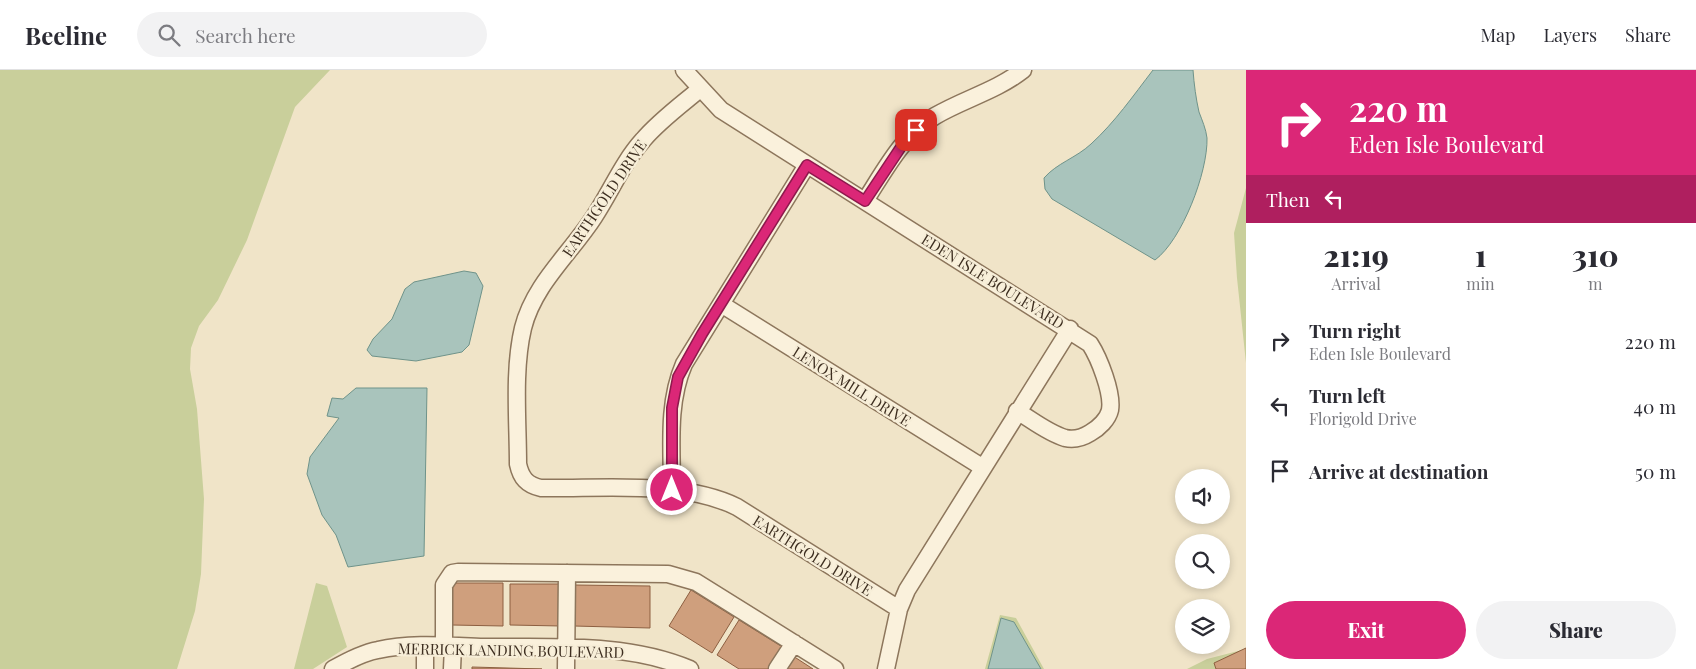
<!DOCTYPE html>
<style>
:root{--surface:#fff;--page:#f2f2f3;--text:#2b2b33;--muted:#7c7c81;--line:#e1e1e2;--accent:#db2777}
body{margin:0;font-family:"Playfair Display",serif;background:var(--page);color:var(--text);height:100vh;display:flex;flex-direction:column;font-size:19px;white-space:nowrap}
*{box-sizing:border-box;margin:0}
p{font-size:16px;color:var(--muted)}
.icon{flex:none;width:28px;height:28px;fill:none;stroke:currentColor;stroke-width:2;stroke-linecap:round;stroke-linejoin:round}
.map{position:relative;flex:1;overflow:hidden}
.details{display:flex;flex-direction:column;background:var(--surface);width:450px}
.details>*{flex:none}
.banner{background:#db2777;color:#fff;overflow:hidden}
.fabs{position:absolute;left:1175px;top:399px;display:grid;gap:10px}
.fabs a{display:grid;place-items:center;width:55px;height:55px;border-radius:50%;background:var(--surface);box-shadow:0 2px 8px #0003;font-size:25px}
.pin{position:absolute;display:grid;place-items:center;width:42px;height:42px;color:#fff;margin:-21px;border-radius:10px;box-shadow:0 2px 8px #0006}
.me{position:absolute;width:55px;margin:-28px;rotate:0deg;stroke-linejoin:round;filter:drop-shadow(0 0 4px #0008)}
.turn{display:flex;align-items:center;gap:18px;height:105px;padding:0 20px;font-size:22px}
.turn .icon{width:65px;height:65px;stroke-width:2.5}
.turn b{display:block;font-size:35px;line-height:42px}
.then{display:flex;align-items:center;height:48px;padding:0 20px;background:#0003;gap:10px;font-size:19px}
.eta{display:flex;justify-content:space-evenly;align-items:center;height:85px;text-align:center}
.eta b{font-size:30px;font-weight:800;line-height:35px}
.primary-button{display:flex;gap:10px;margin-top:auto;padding:10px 20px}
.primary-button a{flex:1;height:58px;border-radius:30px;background:var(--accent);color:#fff;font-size:20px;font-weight:800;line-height:58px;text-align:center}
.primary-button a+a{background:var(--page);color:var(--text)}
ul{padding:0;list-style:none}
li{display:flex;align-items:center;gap:15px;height:65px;padding:0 20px}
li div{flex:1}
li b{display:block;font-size:19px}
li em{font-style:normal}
header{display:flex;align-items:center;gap:30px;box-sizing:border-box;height:70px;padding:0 25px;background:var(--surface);border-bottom:1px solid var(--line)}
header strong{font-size:24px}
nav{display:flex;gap:28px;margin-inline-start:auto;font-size:18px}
.search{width:350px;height:45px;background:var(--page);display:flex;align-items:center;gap:12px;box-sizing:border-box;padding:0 18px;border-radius:28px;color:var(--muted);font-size:19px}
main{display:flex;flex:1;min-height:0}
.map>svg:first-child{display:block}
.green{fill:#c9cf9b}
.water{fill:#a9c4bc;stroke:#6f938a}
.building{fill:#cf9f7d;stroke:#8d5f41}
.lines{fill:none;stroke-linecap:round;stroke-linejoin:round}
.minor-casing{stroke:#8d765c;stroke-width:19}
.minor{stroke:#faf1dc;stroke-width:16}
.route-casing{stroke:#8e194d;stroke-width:12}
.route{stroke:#db2777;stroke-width:9}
.labels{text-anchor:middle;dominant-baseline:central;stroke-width:4.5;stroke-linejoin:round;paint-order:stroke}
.street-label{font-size:15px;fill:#3d2e20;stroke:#f7eed8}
</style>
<header>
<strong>Beeline</strong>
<div class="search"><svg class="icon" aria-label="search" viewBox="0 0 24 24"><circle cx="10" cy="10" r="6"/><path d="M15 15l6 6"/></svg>Search here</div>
<nav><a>Map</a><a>Layers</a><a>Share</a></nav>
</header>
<main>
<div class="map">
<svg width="1246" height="599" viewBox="0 0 1246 599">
<rect width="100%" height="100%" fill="#f0e4c8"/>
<path class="green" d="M 0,0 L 330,0 L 295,37 L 247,170 L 218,230 L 199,256 L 191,278 L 190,299 L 197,339 L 204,429 L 201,504 L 195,541 L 177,599 L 0,599 Z
M 1246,118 L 1246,293 L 1237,208 L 1234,163 Z
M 316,513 L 327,516 L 347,577 L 313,599 L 294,599 Z
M 1000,545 L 1016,548 L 1044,599 L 985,599 Z
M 1246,579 L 1246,599 L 1187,599 L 1207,589 Z"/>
<path class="water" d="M 1153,0 L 1193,0 C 1194,14 1196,29 1199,42 C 1202,50 1206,59 1207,68 C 1208,102 1182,170 1155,190 L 1052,129 L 1045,119 L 1044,108 C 1057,93 1076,88 1091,74 C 1115,52 1133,26 1153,0 Z
M 464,201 L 476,203 L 483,216 L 469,275 L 462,282 L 416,291 L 372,286 L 367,280 L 373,269 L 392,249 L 405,219 L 414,212 Z
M 356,318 L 427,318 L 424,486 L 348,497 L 336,465 L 322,445 L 307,404 L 310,387 L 339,348 L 327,346 L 332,328 L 343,329 Z
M 1001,548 L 1014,552 L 1041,599 L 988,599 Z"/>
<path class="building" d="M 452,513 L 503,513 L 503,556 L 452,555 Z
M 510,514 L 562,514 L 561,556 L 510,555 Z
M 574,515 L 650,516 L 650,558 L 574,556 Z
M 691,520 L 734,547 L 712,583 L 669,556 Z
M 739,550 L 784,578 L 772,599 L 739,599 L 717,585 Z
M 1246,578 L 1246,599 L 1216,599 L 1214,593 Z
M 793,586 L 813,599 L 785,599 Z
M 472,597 L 542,599 L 472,599 Z"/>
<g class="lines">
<defs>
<path id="minor" d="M 684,0 L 721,40 L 1090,274 C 1099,288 1113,323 1110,340 C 1108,349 1099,358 1090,363 C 1082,368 1074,370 1065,368 C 1048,363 1032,350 1017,341
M 700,19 C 681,35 659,51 643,70 C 623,92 611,121 594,147 C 570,184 534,214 523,258 C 513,300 518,351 518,394 C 521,408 527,415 541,418 C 602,419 683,410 737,437 L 899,539
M 865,131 C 885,100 903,65 935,46 C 964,29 996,21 1023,0
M 721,234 L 982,397
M 672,420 C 672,378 667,333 684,294 L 807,95
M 444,577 L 444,515 L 452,503 L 458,502 L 668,504 L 696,512 L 835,599
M 333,599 C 347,591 362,583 378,580 C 412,572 450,576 484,577 C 553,578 626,572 690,599
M 425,599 L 425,576
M 452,599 L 453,576
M 566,599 L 567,503
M 777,599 L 794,573
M 886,599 L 899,539 L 907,520 L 1070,259"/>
</defs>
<use href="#minor" class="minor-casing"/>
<use href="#minor" class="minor"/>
</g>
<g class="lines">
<defs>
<path id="route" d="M 672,420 L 672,338 L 678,307 L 702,264 L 807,95 L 865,131 L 903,74 L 916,60"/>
</defs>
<use href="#route" class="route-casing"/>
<use href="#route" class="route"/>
</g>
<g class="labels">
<g class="street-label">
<text transform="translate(604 128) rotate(-56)">EARTHGOLD DRIVE</text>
<text transform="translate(993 211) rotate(32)">EDEN ISLE BOULEVARD</text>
<text transform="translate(852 316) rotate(32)">LENOX MILL DRIVE</text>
<text transform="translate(813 485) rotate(32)">EARTHGOLD DRIVE</text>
<text transform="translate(511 580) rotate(1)">MERRICK LANDING BOULEVARD</text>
</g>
</g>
</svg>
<div class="fabs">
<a><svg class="icon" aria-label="sound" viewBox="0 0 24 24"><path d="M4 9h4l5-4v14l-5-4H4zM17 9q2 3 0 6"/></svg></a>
<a><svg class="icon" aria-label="search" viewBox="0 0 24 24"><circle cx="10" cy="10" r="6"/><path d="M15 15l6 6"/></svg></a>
<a><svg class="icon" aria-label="layers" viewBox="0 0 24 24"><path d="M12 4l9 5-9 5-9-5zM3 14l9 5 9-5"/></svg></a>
</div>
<div class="pin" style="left:916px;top:60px;background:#d93025"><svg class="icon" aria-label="arrive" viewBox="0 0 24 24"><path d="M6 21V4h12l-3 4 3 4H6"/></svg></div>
<svg class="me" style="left:672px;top:420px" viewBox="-20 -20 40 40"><circle r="17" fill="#db2777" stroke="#fff" stroke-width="3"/><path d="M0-11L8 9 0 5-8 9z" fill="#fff"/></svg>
</div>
<section class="details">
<div class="banner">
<div class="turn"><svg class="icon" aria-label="right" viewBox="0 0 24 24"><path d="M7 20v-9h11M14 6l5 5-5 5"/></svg><div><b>220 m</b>Eden Isle Boulevard</div></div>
<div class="then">Then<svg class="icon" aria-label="left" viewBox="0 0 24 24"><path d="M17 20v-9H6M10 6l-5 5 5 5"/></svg></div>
</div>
<div class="eta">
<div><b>21:19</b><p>Arrival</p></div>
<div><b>1</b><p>min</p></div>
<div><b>310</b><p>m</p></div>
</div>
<ul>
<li><svg class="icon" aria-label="right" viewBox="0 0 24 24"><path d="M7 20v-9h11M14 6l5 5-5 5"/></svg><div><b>Turn right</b><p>Eden Isle Boulevard</p></div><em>220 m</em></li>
<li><svg class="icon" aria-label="left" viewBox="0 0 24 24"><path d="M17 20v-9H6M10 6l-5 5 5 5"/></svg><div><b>Turn left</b><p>Florigold Drive</p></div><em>40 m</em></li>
<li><svg class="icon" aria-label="arrive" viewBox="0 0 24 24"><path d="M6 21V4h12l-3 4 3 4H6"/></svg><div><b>Arrive at destination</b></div><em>50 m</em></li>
</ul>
<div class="primary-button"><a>Exit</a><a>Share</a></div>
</section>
</main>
